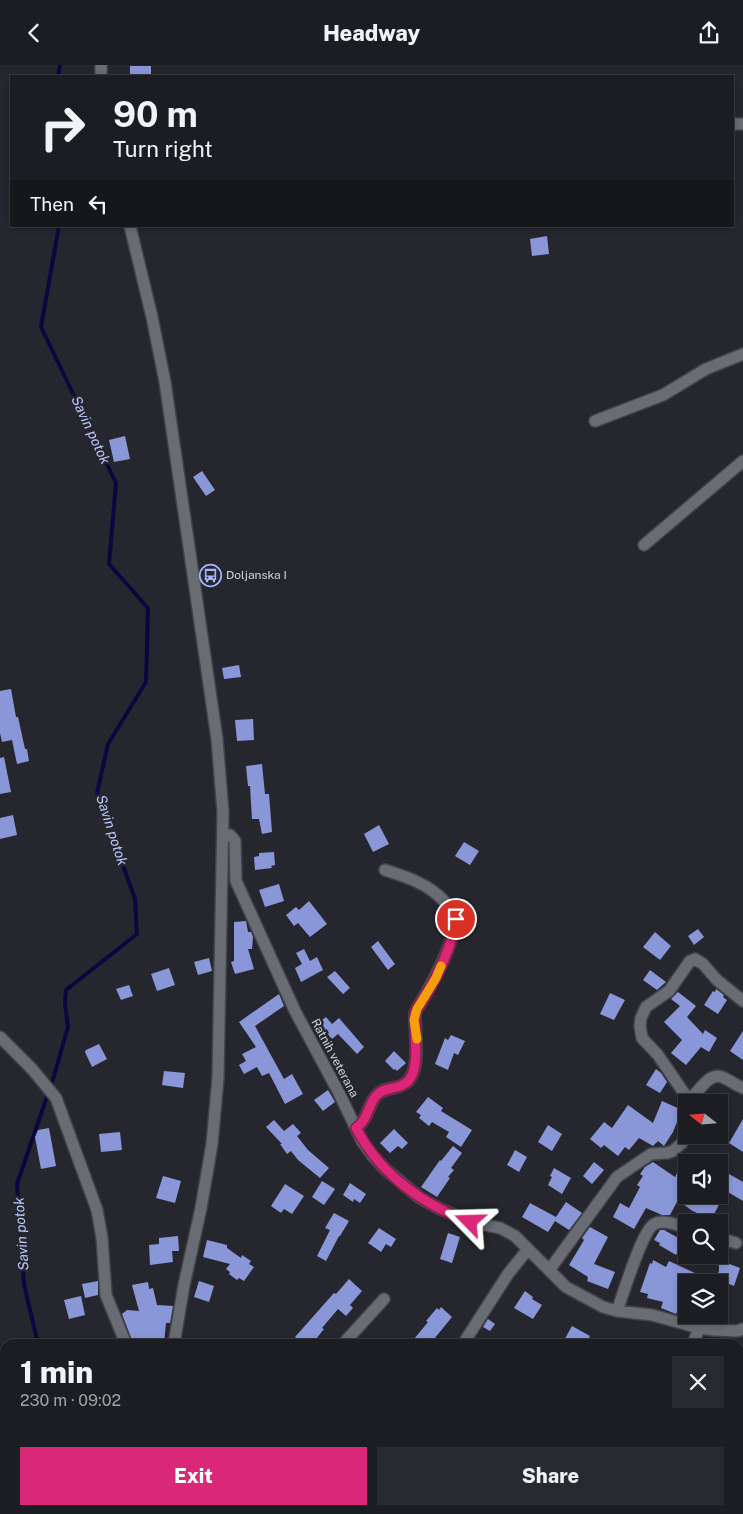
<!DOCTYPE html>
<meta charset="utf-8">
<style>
:root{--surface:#1c1d22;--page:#292a2f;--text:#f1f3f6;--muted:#a0a2a5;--line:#3a3b40;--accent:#db2777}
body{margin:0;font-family:"Public Sans",sans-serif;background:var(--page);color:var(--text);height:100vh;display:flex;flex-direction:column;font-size:19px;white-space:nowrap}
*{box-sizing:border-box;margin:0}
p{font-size:16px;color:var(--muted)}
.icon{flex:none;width:28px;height:28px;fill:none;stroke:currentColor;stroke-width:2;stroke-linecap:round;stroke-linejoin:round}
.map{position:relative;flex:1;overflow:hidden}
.side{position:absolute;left:0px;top:1274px;width:744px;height:176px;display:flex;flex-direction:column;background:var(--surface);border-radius:15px 15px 0 0;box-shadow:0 2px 8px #0003,0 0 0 1px var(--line)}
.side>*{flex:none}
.banner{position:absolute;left:10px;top:10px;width:724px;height:152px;border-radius:0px;box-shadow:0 2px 8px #0003,0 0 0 1px var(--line);background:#1c1d22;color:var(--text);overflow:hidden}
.needle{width:32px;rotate:287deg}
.buttons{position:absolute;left:678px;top:1029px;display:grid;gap:10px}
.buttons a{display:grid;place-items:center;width:50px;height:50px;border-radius:0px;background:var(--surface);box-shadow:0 2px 8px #0003,0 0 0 1px var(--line);font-size:25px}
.pin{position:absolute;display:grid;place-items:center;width:42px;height:42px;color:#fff;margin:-21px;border:2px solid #fff;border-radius:50%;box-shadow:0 1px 5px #0007}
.me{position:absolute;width:55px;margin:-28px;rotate:292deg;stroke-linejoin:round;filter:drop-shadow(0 0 4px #0008)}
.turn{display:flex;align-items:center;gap:18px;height:105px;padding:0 20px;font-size:22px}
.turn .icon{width:65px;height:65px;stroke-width:2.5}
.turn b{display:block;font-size:35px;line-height:42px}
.then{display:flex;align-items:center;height:48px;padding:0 20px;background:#0003;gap:10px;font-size:19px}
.round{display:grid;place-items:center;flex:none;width:52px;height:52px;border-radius:0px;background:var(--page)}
.headline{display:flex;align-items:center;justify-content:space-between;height:85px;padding:0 20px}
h1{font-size:30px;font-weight:800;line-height:38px}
.cta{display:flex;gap:10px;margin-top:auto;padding:10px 20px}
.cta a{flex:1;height:58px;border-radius:0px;background:var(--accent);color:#fff;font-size:20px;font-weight:800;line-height:58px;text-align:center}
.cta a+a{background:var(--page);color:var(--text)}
header{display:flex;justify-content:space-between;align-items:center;height:65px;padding:0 20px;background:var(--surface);font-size:22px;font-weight:800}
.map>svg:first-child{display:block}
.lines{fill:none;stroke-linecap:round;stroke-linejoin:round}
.stream{stroke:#0a073e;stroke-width:4}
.building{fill:#8997d9}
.minor-casing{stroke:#424349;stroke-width:14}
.minor{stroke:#6a6c73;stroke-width:11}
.route-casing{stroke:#8e194d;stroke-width:12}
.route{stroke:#db2777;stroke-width:9}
.slow{stroke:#f59e0b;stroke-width:9}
.labels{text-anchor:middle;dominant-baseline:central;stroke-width:5;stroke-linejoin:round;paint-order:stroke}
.poi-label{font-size:12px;fill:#d4d5d9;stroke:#26272e;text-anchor:start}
.street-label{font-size:12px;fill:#d4d5d9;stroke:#26272e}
.water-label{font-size:14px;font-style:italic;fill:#bbc7fe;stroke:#26272e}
</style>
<header><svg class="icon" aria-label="back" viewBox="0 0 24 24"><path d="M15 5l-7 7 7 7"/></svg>Headway<svg class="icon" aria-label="share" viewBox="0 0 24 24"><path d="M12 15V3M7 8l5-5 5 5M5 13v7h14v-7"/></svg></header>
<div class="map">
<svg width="743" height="1449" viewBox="0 0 743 1449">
<rect width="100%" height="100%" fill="#26272e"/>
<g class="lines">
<path class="stream" d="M 58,11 L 60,0
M 38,1279 L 24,1219 L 17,1119 L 54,1011 L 68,962 L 65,939 L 66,925 L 137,869 L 135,834 L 97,728 L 108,679 L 146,617 L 148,543 L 109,499 L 116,418 L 41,262 L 59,161
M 77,1445 L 78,1449"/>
</g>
<path class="building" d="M 130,1 L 151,1 L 151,11 L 130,11 Z
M 547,171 L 549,189 L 532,191 L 530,174 Z
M 125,371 L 130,394 L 114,397 L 109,375 Z
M 202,406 L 215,425 L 206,431 L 193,412 Z
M 239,600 L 241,612 L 224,614 L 222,603 Z
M 11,624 L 16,652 L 18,652 L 25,684 L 27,684 L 29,696 L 17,699 L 12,675 L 2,677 L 0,668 L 0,626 Z
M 253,654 L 254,675 L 237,676 L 235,655 Z
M 4,692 L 11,727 L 0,729 L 0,693 Z
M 262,699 L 265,729 L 269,729 L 272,767 L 262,769 L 259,754 L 252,754 L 250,721 L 248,721 L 246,701 Z
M 13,750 L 17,770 L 0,774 L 0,753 Z
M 379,760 L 389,779 L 373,787 L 364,769 Z
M 464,777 L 479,786 L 470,800 L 455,791 Z
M 274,787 L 275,800 L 271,801 L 272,803 L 255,805 L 254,792 L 259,791 L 259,788 Z
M 279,819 L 284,836 L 265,842 L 259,825 Z
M 309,836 L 327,859 L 310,872 L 298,858 L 294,861 L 286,850 L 296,842 L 299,845 Z
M 246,856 L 248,867 L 251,867 L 253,872 L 252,884 L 248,884 L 254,904 L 235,909 L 231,897 L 234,896 L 234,857 Z
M 698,864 L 704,872 L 694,880 L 688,871 Z
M 655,867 L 671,881 L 660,895 L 643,882 Z
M 378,876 L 395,899 L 388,905 L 371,882 Z
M 304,884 L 310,896 L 317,892 L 323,905 L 301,917 L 295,903 L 302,899 L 296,888 Z
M 209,893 L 212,906 L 198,910 L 194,897 Z
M 169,903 L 175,920 L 157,926 L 151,909 Z
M 650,905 L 666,917 L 657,925 L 643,915 Z
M 335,906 L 350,923 L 343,929 L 327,912 Z
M 129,920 L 133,931 L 121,935 L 116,924 Z
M 716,924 L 724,930 L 723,932 L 727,935 L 718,949 L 704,940 L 713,926 L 715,927 Z
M 678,927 L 696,941 L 687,952 L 703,969 L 705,965 L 717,973 L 709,987 L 701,982 L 686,1000 L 671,988 L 682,975 L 664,957 L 680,941 L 671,934 Z
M 610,928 L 625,935 L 614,955 L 600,949 Z
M 279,929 L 284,941 L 255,961 L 284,1014 L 292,1009 L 303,1029 L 285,1039 L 269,1008 L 262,1011 L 257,1002 L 244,1009 L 239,1000 L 246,996 L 242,989 L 256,982 L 239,957 Z
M 326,952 L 332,959 L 339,953 L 364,982 L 357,989 L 338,969 L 332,974 L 318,958 Z
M 743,966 L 743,995 L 730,986 Z
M 451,970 L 465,976 L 458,990 L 454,988 L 448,1005 L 435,999 L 445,973 L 448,975 Z
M 99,979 L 107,994 L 92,1002 L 85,987 L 86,985 Z
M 394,986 L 406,998 L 397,1006 L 395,1004 L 394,1005 L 385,996 Z
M 656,1004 L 661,1008 L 667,1017 L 660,1028 L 646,1020 Z
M 164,1006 L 185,1008 L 183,1023 L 162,1020 Z
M 328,1025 L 335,1037 L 323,1046 L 314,1035 Z
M 428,1032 L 443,1043 L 441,1046 L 472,1065 L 461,1082 L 446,1072 L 449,1067 L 432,1057 L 429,1061 L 419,1053 L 421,1050 L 416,1047 Z
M 662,1036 L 682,1045 L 673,1067 L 664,1081 L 658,1076 L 653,1081 L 639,1073 L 629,1085 L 625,1082 L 618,1091 L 604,1080 L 601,1083 L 590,1074 L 604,1057 L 612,1063 L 628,1040 L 653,1058 Z
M 743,1054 L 743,1087 L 729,1078 Z
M 274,1055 L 284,1066 L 293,1059 L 301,1068 L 297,1071 L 308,1085 L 329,1103 L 320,1113 L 298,1095 L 291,1086 L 287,1089 L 280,1079 L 282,1079 L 266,1062 Z
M 548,1060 L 562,1069 L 552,1086 L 538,1077 Z
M 49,1063 L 56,1101 L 41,1104 L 35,1072 L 38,1065 Z
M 394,1064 L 408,1078 L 402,1084 L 398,1081 L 390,1088 L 380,1078 Z
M 120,1067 L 122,1085 L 101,1087 L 99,1069 Z
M 453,1081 L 462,1088 L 451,1103 L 454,1105 L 448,1112 L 450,1113 L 437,1132 L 421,1122 L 440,1095 L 441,1096 Z
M 515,1085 L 527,1092 L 519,1107 L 507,1100 Z
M 594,1097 L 604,1105 L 592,1119 L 583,1111 Z
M 653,1097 L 675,1112 L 677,1108 L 686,1114 L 686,1130 L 724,1130 L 711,1155 L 691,1145 L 678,1135 L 670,1150 L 662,1150 L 646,1143 L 634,1164 L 613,1152 L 620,1138 L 629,1143 L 640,1122 L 637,1120 L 643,1111 L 640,1109 L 645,1102 Z
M 554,1103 L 571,1113 L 562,1129 L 548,1120 L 552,1112 L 550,1111 Z
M 729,1109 L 743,1117 L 743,1136 L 721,1123 Z
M 163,1111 L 181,1116 L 175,1138 L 156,1133 Z
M 322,1116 L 335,1124 L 324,1140 L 312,1132 Z
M 350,1118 L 366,1129 L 360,1138 L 354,1134 L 353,1137 L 343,1130 Z
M 285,1119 L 304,1131 L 292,1149 L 284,1144 L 281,1148 L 271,1141 Z
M 566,1137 L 582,1148 L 569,1165 L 555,1156 L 548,1167 L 522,1152 L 530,1138 L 556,1152 Z
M 334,1148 L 349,1156 L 340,1171 L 339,1171 L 326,1196 L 317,1191 L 330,1165 L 325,1163 Z
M 590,1162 L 608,1172 L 594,1199 L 615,1207 L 608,1224 L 587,1216 L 588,1212 L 569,1200 L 584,1175 L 582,1173 Z
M 379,1163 L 396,1174 L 391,1182 L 386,1179 L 381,1187 L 368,1178 Z
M 660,1165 L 664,1165 L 684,1176 L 676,1190 L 659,1180 L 660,1178 L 654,1175 Z
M 448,1168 L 460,1172 L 452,1198 L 440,1194 Z
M 178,1171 L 179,1186 L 172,1186 L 173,1197 L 150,1200 L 149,1180 L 159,1179 L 159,1173 Z
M 207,1175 L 227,1180 L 227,1183 L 241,1193 L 242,1190 L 251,1196 L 249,1199 L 254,1202 L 244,1216 L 239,1213 L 237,1215 L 229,1209 L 230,1207 L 226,1204 L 230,1199 L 203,1192 Z
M 653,1195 L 666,1202 L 669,1196 L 697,1209 L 693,1218 L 686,1218 L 686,1223 L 676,1249 L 661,1243 L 663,1237 L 647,1233 L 648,1229 L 640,1227 L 650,1198 L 652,1199 Z
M 719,1195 L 740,1203 L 734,1221 L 716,1214 L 719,1206 Z
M 349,1214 L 362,1226 L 350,1240 L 353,1243 L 346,1251 L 338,1244 L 322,1263 L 324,1264 L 312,1279 L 303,1279 L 295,1272 L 334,1228 L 336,1229 Z
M 98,1216 L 98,1230 L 85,1233 L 82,1219 Z
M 199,1216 L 214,1221 L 209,1237 L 194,1232 Z
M 148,1217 L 149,1224 L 153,1223 L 157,1240 L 173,1241 L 170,1258 L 166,1258 L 164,1279 L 133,1278 L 122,1249 L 127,1245 L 139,1246 L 132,1220 Z
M 525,1226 L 533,1232 L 532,1234 L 542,1240 L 533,1254 L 514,1243 Z
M 81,1231 L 85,1250 L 69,1254 L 64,1235 Z
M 441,1242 L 452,1252 L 430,1279 L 410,1279 L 428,1257 L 426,1256 L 437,1243 L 439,1245 Z
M 488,1254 L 495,1259 L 490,1266 L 483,1262 Z
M 572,1261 L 590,1271 L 586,1279 L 562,1279 Z"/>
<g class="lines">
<defs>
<path id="minor" d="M 101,11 L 101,0
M 732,59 L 743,59
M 130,161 L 152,252 L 165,317 L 217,674 L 223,747 L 218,1013 L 212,1079 L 201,1143 L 184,1220 L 174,1279
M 595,356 L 663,330 L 706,304 L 743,289
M 644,480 L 743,396
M 223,769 L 230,770 L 235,776 L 236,816 L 295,946 L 339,1028 L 362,1076 L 372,1090 L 385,1104 L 420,1133 L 438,1143 L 471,1157 L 500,1163 L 515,1171 L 566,1222 L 603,1242 L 617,1246 L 652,1250 L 699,1263 L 714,1265 L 737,1266 L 743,1264
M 0,972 L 32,1004 L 56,1033 L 97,1145 L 102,1173 L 106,1230 L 126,1279
M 687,1036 C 698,1030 707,1007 722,1012 C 729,1015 736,1020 743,1023
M 688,1038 L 686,1031 L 658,990 L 642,973 L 640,961 L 641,953 L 646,942 L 669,926 L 690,896 L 695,894 L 703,899 L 717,915 L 743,936
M 356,1063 C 369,1053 367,1042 376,1031 C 383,1022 395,1025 404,1019 C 423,1009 414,966 415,949 L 417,944 C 428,926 464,864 453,845 C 451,842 448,839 445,837 C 429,819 407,812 385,805
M 719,1173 L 736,1178
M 550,1204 L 617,1112 L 651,1089 L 667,1088 L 673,1086 L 682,1078 L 686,1070
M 617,1246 C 623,1230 641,1169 653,1160 C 662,1153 677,1160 686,1163
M 343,1279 L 384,1234
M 463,1279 L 508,1209 L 528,1184
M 693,1279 L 699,1263
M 0,1439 L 5,1435
M 162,1445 L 162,1449
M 324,1449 L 331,1445
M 575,1449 L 578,1445"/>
</defs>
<use href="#minor" class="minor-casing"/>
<use href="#minor" class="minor"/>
</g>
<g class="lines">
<defs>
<path id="route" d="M 456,854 C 451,886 435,917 417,944 L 415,949 C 413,966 423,1009 404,1019 C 395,1025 383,1022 376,1031 C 367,1042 369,1053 356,1063 C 380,1109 423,1140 470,1157"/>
</defs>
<use href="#route" class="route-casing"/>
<use href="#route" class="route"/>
<path class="slow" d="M 417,974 L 414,955 L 417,944 L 436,913 L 441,901"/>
</g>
<defs>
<symbol id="bus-ring" viewBox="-11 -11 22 22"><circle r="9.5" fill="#26272e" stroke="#a2b2fd" stroke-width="1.5"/><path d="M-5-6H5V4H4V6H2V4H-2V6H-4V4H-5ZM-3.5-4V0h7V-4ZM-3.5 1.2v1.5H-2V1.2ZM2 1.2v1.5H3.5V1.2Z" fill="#a2b2fd"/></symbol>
</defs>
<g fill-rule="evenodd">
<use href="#bus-ring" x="198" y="498" width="25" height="25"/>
</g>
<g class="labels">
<g class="poi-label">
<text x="226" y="510">Doljanska I</text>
</g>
<g class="street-label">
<text transform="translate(335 993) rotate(62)">Ratnih veterana</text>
</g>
<g class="water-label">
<text transform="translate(91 365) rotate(65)">Savin potok</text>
<text transform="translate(112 765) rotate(72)">Savin potok</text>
<text transform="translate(21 1169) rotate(-94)">Savin potok</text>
</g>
</g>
</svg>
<div class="buttons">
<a><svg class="needle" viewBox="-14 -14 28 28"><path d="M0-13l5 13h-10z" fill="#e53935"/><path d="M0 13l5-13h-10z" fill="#a0a2a5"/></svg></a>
<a><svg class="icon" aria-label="sound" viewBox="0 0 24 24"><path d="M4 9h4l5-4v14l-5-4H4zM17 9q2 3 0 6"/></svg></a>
<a><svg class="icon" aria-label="search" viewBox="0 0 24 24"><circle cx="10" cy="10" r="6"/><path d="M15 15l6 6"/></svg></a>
<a><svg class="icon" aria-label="layers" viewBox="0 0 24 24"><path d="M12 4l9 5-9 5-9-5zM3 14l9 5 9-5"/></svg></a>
</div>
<div class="pin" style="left:456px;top:854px;background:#d93025"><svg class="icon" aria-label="arrive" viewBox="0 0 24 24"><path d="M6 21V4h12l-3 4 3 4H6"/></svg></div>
<svg class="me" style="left:470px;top:1157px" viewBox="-20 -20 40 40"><path d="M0-17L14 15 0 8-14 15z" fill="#db2777" stroke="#fff" stroke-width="4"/></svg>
<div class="banner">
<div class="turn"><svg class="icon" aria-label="right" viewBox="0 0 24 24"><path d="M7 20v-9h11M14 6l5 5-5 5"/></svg><div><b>90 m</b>Turn right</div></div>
<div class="then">Then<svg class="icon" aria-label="left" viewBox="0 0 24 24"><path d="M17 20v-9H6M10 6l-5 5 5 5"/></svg></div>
</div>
<section class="side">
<div class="headline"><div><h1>1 min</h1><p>230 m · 09:02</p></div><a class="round"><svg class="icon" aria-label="close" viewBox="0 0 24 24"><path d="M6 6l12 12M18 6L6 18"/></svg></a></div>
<div class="cta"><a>Exit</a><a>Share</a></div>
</section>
</div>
